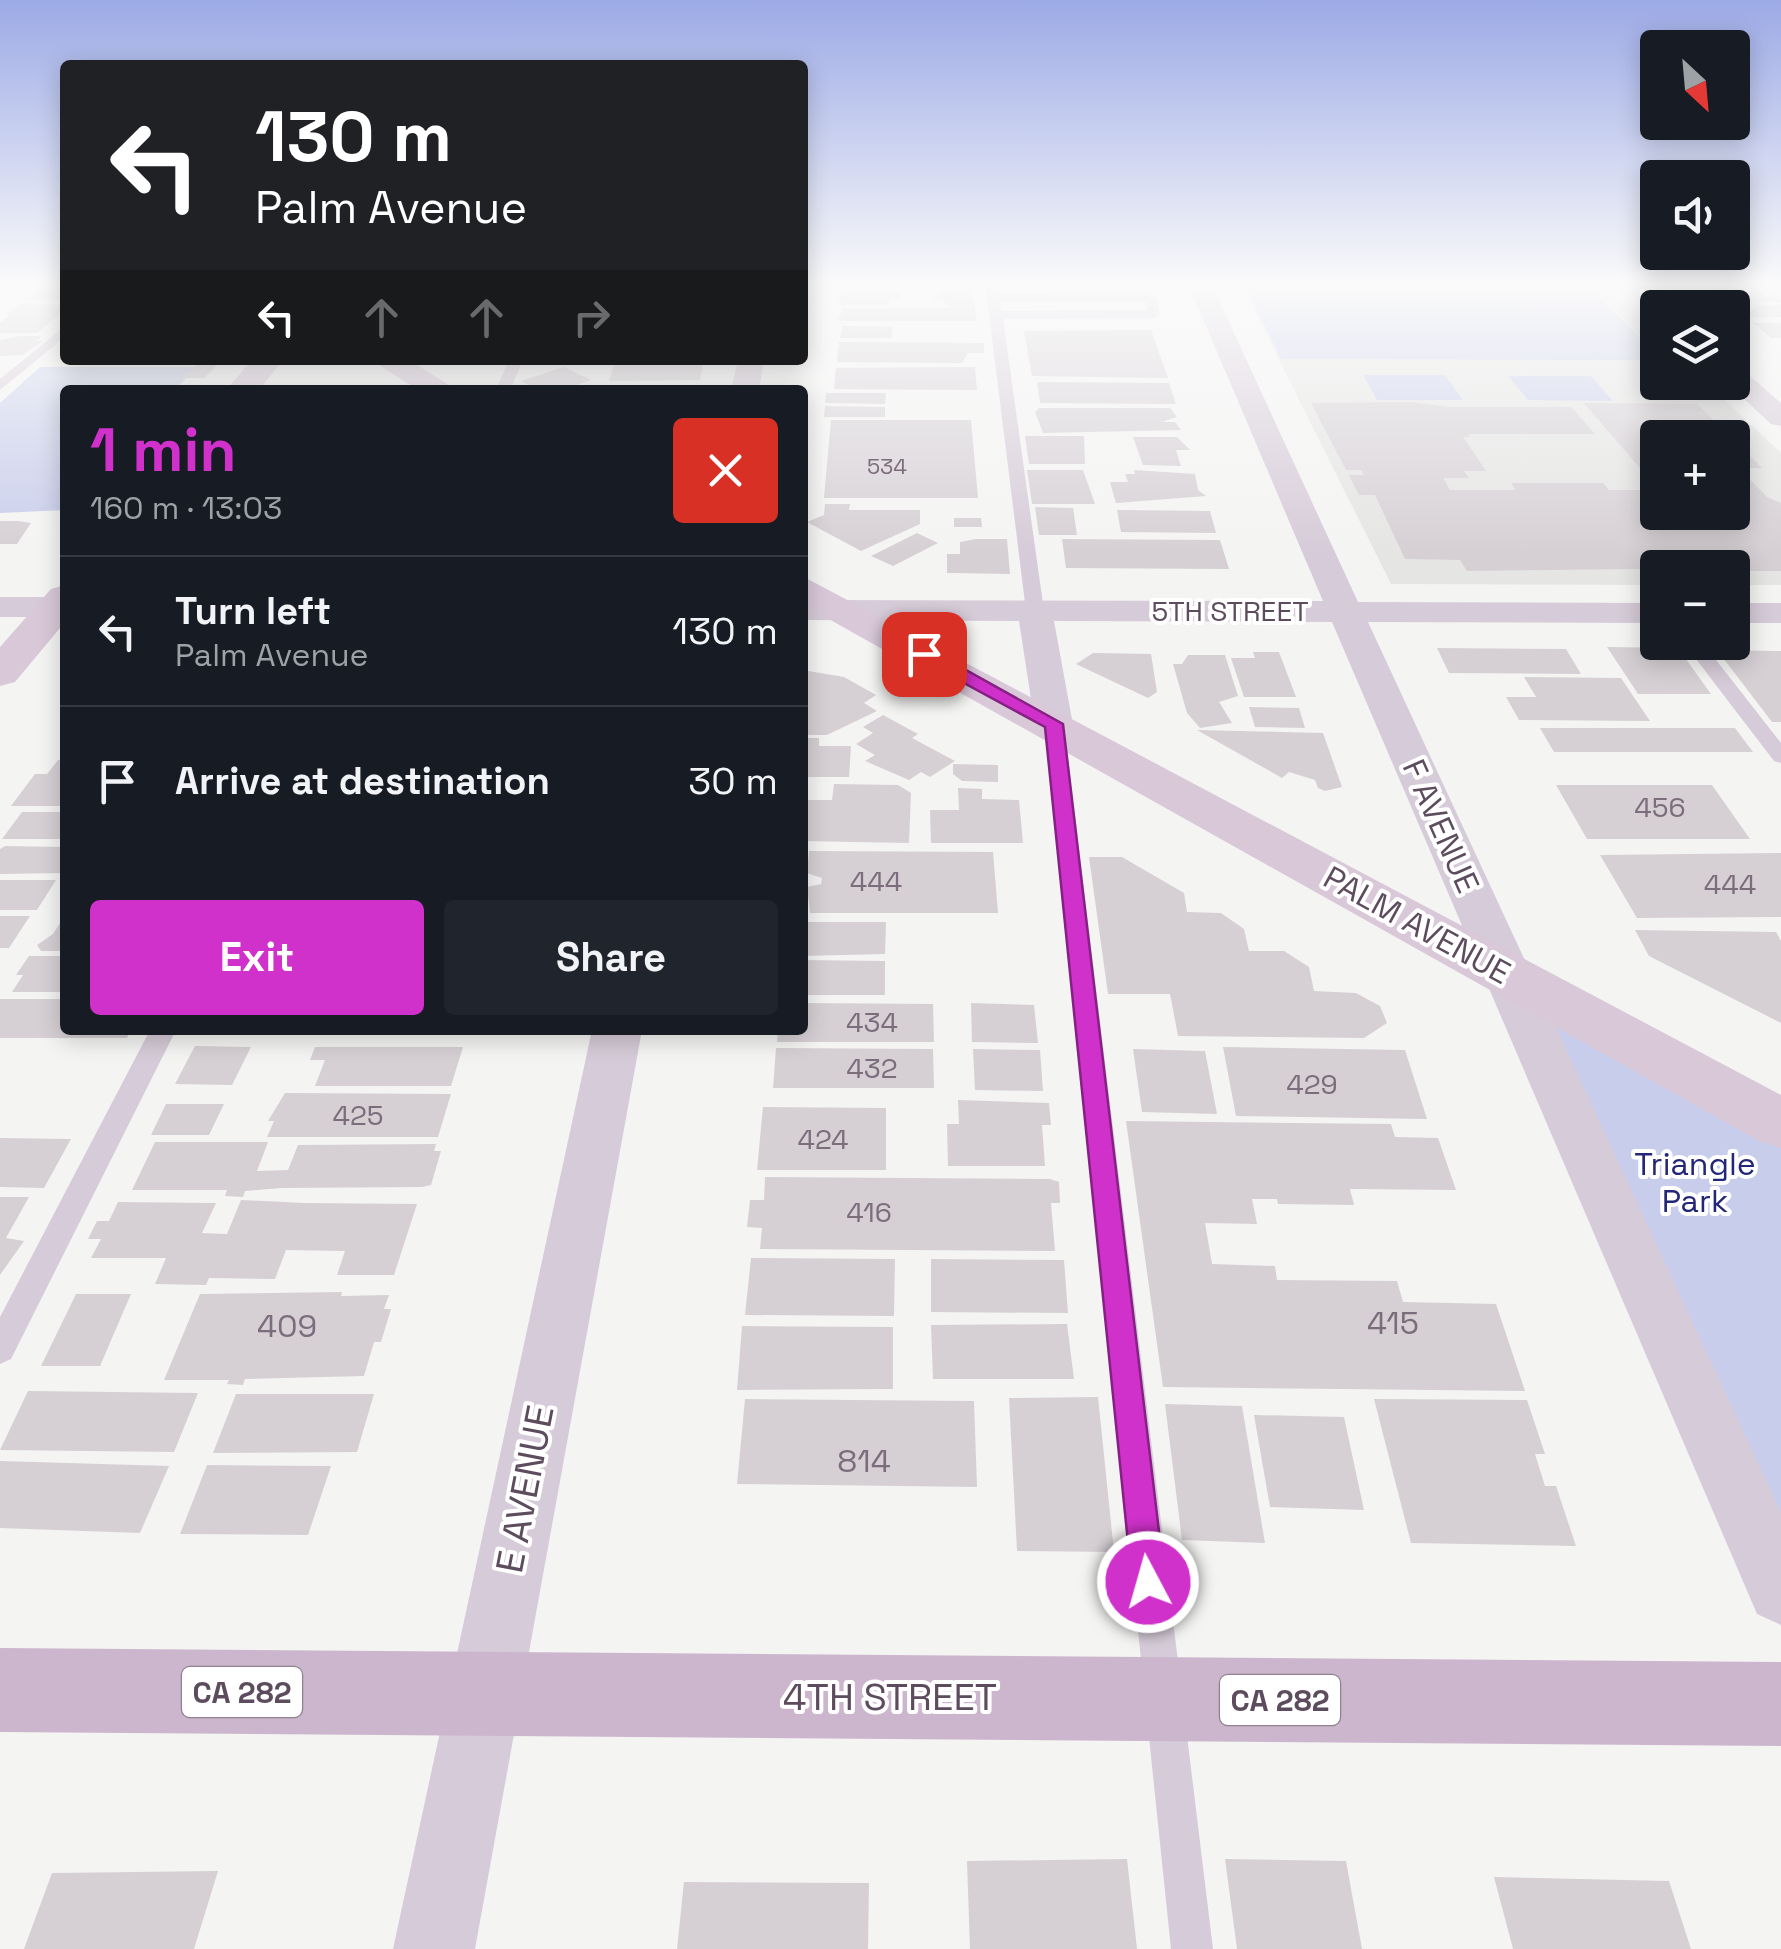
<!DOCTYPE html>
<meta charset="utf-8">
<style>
:root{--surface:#171b24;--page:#20242c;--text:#f1f3f6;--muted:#9ea1a6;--line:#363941;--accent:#d031cb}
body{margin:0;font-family:"Space Grotesk",sans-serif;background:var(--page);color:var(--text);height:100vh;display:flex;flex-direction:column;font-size:38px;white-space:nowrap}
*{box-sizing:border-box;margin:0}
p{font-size:32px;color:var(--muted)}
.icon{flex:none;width:55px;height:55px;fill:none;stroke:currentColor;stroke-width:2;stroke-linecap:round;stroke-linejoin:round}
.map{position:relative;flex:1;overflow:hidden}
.sheet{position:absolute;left:60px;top:385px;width:748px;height:650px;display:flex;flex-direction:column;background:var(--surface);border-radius:10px;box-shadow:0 5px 25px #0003}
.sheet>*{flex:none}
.guide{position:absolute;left:60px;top:60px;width:748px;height:305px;border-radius:10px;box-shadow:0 5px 25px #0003;background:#202124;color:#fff;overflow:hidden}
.needle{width:65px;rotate:154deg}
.fabs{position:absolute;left:1640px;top:30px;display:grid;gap:20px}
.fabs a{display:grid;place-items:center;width:110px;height:110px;border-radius:10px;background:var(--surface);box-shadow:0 5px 25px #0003;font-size:50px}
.pin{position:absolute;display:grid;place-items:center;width:85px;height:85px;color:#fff;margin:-42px;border-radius:20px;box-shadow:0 5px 15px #0006}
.me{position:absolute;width:110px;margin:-55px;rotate:354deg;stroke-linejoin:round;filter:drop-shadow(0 0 8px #0008)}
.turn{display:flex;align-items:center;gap:35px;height:210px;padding:0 30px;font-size:45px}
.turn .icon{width:130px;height:130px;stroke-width:2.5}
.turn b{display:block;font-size:70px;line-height:85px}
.lanes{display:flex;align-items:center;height:95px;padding:0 30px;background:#0003;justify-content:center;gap:50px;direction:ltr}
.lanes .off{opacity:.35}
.round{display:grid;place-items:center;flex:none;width:105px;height:105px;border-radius:10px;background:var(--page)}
.head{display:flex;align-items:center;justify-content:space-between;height:170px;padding:0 30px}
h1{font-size:60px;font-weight:600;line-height:75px;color:var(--accent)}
.button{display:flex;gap:20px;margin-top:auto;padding:20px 30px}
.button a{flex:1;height:115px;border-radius:10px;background:var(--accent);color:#fff;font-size:40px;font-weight:600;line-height:115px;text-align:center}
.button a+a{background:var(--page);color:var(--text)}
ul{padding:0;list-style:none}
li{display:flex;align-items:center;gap:30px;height:150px;padding:0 30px;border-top:2px solid var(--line)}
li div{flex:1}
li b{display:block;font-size:38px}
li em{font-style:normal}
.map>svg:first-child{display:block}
.education{fill:#e5e5e4;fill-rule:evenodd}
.green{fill:#c8cdeb}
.building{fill:#d6d0d5}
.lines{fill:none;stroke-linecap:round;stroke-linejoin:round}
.lane{fill:#d6cbd8;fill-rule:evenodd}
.street{fill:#d6cbd8;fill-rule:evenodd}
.secondary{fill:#d8c8d8;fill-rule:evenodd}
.primary{fill:#ccb6cd;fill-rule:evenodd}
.route{fill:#d031cb;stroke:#872084;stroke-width:2.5}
.labels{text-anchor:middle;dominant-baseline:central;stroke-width:8;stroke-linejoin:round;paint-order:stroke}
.far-number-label{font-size:22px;fill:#7b6d7c}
.far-street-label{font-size:28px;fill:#5d4c5e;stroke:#fff}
.number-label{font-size:28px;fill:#7b6d7c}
.shield{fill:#fff;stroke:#8e828e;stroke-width:2.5}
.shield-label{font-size:30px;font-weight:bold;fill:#5d4c5e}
.street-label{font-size:32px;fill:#5d4c5e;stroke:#fff}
.park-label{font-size:32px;fill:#242778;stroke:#fff}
.near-number-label{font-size:32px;fill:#7b6d7c}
.near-street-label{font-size:38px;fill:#5d4c5e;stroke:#fff}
</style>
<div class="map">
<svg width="1781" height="1949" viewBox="0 0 1781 1949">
<rect width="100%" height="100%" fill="#f4f4f3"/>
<path class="education" d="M 1240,282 L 1600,283 L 1657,337 L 1658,382 L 1706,383 L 1781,453 L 1781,585 L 1733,585 L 1732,568 L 1658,568 L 1657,585 L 1391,584 ZM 1658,438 L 1732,438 L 1732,512 L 1658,512 Z"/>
<path class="green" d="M 1246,288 L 1591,289 L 1657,355 L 1657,360 L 1281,359 Z
M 40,367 L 196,367 L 175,390 L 65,390 L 65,510 L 0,513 L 0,403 Z
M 1363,375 L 1445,375 L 1463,400 L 1377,400 Z
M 1508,376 L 1591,376 L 1613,401 L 1528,400 Z
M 1510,982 L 1781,1130 L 1781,1576 Z"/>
<path class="building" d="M 941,286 L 971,286 L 977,321 L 838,321 L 843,308 L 950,308 L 942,299 L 933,299 L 933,295 L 942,294 Z
M 41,287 L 65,288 L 65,300 L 28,300 Z
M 1711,288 L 1756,288 L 1764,295 L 1778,295 L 1781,302 L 1727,302 Z
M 843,292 L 901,292 L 901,299 L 890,299 L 890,304 L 882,305 L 842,305 L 836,296 Z
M 22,303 L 65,305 L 65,310 L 37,333 L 0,333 L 0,323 L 10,315 L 4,315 Z
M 1757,305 L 1781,305 L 1781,317 L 1741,317 L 1733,311 L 1751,311 Z
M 1753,323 L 1781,323 L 1781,338 L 1771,338 Z
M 843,326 L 892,327 L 892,338 L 840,338 Z
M 1151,330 L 1168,378 L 1032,376 L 1024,331 Z
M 19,336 L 41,336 L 36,341 L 43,341 L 22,355 L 0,356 L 0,340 Z
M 839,342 L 984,343 L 984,353 L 968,353 L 962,363 L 837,362 Z
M 201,360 L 222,360 L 204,378 L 183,378 Z
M 703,364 L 700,380 L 609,381 L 614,365 Z
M 564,367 L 591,380 L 562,390 L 538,390 L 521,381 Z
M 975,367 L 977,390 L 834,389 L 836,368 Z
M 1037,382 L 1169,383 L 1176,404 L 1040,403 Z
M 826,393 L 886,393 L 885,404 L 825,403 Z
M 1412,402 L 1449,407 L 1571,407 L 1595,434 L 1468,434 L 1470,437 L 1463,437 L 1486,471 L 1464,471 L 1469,478 L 1443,478 L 1450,490 L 1516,490 L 1511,483 L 1603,483 L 1609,490 L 1658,490 L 1658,512 L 1732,512 L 1732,438 L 1762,468 L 1739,468 L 1767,497 L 1781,503 L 1781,571 L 1732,571 L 1732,568 L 1467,571 L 1460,560 L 1405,559 L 1375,495 L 1359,495 L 1349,475 L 1364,475 L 1361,470 L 1346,470 L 1311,403 Z
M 1584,403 L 1697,404 L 1732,438 L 1658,438 L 1658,467 L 1639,467 Z
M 825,406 L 885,407 L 885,417 L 824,417 Z
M 1039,408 L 1170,408 L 1177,417 L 1162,422 L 1175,422 L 1181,430 L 1043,433 L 1035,412 Z
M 831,420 L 971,420 L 978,498 L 824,498 Z
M 1025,436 L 1084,436 L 1085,464 L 1029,464 Z
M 1133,437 L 1177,437 L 1190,450 L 1176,450 L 1181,466 L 1143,465 Z
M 1027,470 L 1083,470 L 1095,504 L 1032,504 Z
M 1134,470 L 1195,474 L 1198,490 L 1206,496 L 1116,503 L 1110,482 L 1128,482 L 1125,474 L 1135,474 Z
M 825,504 L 850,504 L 849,510 L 920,510 L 920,524 L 861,551 L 807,522 L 824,515 Z
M 1035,507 L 1073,508 L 1077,535 L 1039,535 Z
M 1117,510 L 1210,511 L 1216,533 L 1121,532 Z
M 954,518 L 981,518 L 982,527 L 954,527 Z
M 0,521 L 18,521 L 31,523 L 17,544 L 0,544 Z
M 917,533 L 938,543 L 893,566 L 871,556 Z
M 976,539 L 1007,539 L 1010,574 L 947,573 L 947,554 L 960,554 L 960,542 Z
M 1062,539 L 1220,540 L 1229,569 L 1066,568 Z
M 1607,647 L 1678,648 L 1711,694 L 1638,694 Z
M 1437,648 L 1566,649 L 1581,674 L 1449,673 Z
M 1717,650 L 1781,651 L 1781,722 L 1772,722 Z
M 1253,652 L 1279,652 L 1296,697 L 1244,697 L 1231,658 L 1255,658 Z
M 1093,653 L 1151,654 L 1157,692 L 1148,698 L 1076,664 Z
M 1188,655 L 1225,655 L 1238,696 L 1219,702 L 1232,723 L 1200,728 L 1187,713 L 1173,664 L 1182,664 Z
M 802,670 L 844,677 L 876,695 L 864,703 L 877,711 L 827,735 L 802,735 Z
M 1524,677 L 1621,678 L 1650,721 L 1519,720 L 1506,697 L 1536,697 Z
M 1249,707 L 1299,708 L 1305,728 L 1255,727 Z
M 883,715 L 918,734 L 912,738 L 955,761 L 930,777 L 921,772 L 909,780 L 865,761 L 875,755 L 856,744 L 873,733 L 863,727 Z
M 1540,728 L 1735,728 L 1753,752 L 1554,752 Z
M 1197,730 L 1323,733 L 1342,787 L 1325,791 L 1318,788 L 1315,780 L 1289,772 L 1282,778 Z
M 802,738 L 819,738 L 819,746 L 851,746 L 849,777 L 802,777 Z
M 58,760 L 65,760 L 65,806 L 11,806 L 35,774 L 47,774 Z
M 953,764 L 998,765 L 998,782 L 962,781 L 953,774 Z
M 834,784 L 898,785 L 911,793 L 909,843 L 802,841 L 807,800 L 832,800 Z
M 1556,785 L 1712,785 L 1750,839 L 1587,839 Z
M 958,788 L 982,789 L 982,799 L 1019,800 L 1023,843 L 931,843 L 930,810 L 959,810 Z
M 22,812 L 65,812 L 65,839 L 2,839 Z
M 5,846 L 65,847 L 65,873 L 0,874 L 0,849 Z
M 809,851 L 993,852 L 998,913 L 810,913 L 807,887 L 821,884 L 822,878 L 807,873 Z
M 1781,853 L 1781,917 L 1637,918 L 1600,855 Z
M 1089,857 L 1122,857 L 1184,893 L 1187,912 L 1221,913 L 1244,929 L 1249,951 L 1284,951 L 1309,967 L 1314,991 L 1356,993 L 1380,1006 L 1387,1023 L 1364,1038 L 1178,1036 L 1170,994 L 1108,994 Z
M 0,880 L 56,880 L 37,910 L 0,910 Z
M 65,915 L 65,951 L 41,951 L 37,945 L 53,934 Z
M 0,916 L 30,916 L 9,948 L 0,948 Z
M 802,922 L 886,922 L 885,954 L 802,956 Z
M 1635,930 L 1776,932 L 1781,941 L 1781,1023 L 1649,956 Z
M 29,956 L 65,956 L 65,992 L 12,992 L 23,975 L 16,975 Z
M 802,960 L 885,961 L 885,995 L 802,995 Z
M 0,999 L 65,999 L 65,1030 L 131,1030 L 127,1038 L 0,1038 Z
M 802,1003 L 933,1004 L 934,1042 L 777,1042 L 778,1030 L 802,1030 Z
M 971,1003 L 1034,1005 L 1038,1043 L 972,1042 Z
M 195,1046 L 251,1047 L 232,1085 L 175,1084 Z
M 315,1047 L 463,1047 L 451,1086 L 315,1086 L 325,1060 L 310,1060 Z
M 1223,1047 L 1405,1050 L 1427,1119 L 1236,1116 Z
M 776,1048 L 933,1049 L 934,1088 L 773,1088 Z
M 973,1049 L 1040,1050 L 1043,1091 L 975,1090 Z
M 1133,1049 L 1205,1051 L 1217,1114 L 1142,1112 Z
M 285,1093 L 451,1094 L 438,1137 L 267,1137 L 274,1121 L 268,1121 Z
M 958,1100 L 1049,1103 L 1051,1125 L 1042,1125 L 1045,1166 L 948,1166 L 947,1124 L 959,1124 Z
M 166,1104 L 224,1104 L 209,1135 L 151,1135 Z
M 763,1107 L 886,1108 L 886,1170 L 757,1170 Z
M 1126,1121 L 1391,1124 L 1395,1137 L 1438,1138 L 1456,1190 L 1350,1189 L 1354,1205 L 1278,1204 L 1277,1199 L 1252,1199 L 1257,1224 L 1205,1223 L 1212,1264 L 1275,1266 L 1277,1280 L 1397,1281 L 1403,1302 L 1496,1304 L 1525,1391 L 1163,1387 Z
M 0,1138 L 71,1139 L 44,1188 L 0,1187 Z
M 155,1142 L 268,1142 L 257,1171 L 288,1170 L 298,1145 L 436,1144 L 434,1151 L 441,1151 L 431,1185 L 422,1187 L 282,1188 L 245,1191 L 243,1197 L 225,1196 L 227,1190 L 132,1190 Z
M 765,1177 L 1050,1179 L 1059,1182 L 1060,1203 L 1051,1203 L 1055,1251 L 760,1249 L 762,1228 L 747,1227 L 750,1200 L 764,1200 Z
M 0,1197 L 29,1197 L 6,1238 L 24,1241 L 0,1275 Z
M 241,1200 L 304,1203 L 417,1204 L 394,1275 L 337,1275 L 345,1251 L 286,1250 L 275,1279 L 209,1278 L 206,1285 L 155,1284 L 166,1258 L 91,1258 L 101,1239 L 88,1239 L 97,1221 L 109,1221 L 118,1202 L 216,1203 L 202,1233 L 227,1234 Z
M 751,1258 L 895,1259 L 894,1316 L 745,1315 Z
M 931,1259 L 1064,1260 L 1068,1313 L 931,1312 Z
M 342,1292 L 341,1296 L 389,1295 L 384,1309 L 391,1309 L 381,1342 L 374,1342 L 364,1376 L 245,1379 L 243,1385 L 227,1384 L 229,1380 L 164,1380 L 200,1294 Z
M 76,1294 L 131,1294 L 100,1366 L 41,1366 Z
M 1067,1324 L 1074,1379 L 933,1379 L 931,1325 Z
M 742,1326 L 893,1327 L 893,1389 L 737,1390 Z
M 28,1391 L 198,1393 L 174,1452 L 0,1450 Z
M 236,1394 L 374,1394 L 357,1452 L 213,1453 Z
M 1098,1397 L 1114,1552 L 1017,1551 L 1009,1398 Z
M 745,1399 L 974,1401 L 977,1487 L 737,1484 Z
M 1374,1399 L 1527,1400 L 1545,1454 L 1535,1454 L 1545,1486 L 1556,1486 L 1576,1546 L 1411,1543 Z
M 1165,1404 L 1242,1406 L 1265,1543 L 1182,1540 Z
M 1254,1415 L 1344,1417 L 1364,1510 L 1270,1507 Z
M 0,1461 L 169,1466 L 140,1533 L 0,1528 Z
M 207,1465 L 331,1466 L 308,1535 L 180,1534 Z
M 1127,1859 L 1137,1949 L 970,1949 L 967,1861 Z
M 1225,1859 L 1346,1861 L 1362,1949 L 1237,1949 Z
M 218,1871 L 194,1949 L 24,1949 L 52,1873 Z
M 1494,1877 L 1669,1881 L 1691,1949 L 1513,1949 Z
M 684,1882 L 869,1883 L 868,1949 L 677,1949 Z"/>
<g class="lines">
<path class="lane" d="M 985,281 L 997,281 L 999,294 L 1150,293 L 1156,297 L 1160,314 L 1154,318 L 1003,319 L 1044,611 L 1035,616 L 1026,611 ZM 1145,301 L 1147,310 L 1001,311 L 1000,302 Z
M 65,326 L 65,337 L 0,390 L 0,379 Z
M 509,360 L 523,360 L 510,390 L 496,390 Z
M 1683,642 L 1702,642 L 1781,743 L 1781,763 L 1774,761 Z
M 1054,719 L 1064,725 L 1213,1949 L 1171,1949 L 1044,725 Z
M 150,1030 L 176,1030 L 11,1359 L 0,1364 L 0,1317 Z"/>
<path class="street" d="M 1187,281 L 1210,281 L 1358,602 L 1658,603 L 1658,623 L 1368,622 L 1781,1513 L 1781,1625 L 1757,1614 L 1332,622 L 1054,621 L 1073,725 L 1068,733 L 1040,733 L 1035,725 L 1019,621 L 802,620 L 802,600 L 1323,601 Z
M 1619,281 L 1643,281 L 1672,308 L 1658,308 L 1658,315 L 1651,313 Z
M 738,360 L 764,360 L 759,390 L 731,390 Z
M 1732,366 L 1741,368 L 1781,403 L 1781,426 L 1771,424 L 1726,382 L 1732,382 Z
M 0,597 L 65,597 L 65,617 L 0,617 Z
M 1732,603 L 1781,603 L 1781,623 L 1732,623 Z
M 592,1030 L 642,1030 L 475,1949 L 393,1949 Z"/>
<path class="secondary" d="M 252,360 L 283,360 L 259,390 L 226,390 Z
M 371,360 L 409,360 L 457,390 L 418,390 Z
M 802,576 L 1781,1095 L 1781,1148 L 1759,1141 L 802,604 Z
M 65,585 L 65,622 L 15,682 L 0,686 L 0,647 L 51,589 Z"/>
<path class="primary" d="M 0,1648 L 1781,1662 L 1781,1746 L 0,1732 Z"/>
</g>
<linearGradient id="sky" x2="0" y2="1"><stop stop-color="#9caae6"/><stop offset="0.51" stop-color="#fafafa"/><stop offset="1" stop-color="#fafafa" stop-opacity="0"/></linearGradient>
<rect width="1781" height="554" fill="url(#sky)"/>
<path class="route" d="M 918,650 L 930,650 L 1063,724 L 1165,1582 L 1160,1594 L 1148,1598 L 1137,1594 L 1132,1582 L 1045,727 L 918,658 Z"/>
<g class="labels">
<g class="far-number-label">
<text x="887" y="466">534</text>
</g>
<g class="far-street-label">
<text x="1230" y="611">5TH STREET</text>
</g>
<g class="number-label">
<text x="1660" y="807">456</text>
<text x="876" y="881">444</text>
<text x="1730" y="884">444</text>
<text x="872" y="1022">434</text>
<text x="872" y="1068">432</text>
<text x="1312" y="1084">429</text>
<text x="358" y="1115">425</text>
<text x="823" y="1139">424</text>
<text x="869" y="1212">416</text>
</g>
<g class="shield">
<rect x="182" y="1667" width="120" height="50" rx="8"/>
<rect x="1220" y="1675" width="120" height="50" rx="8"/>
</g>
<g class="shield-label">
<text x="242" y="1692">CA 282</text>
<text x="1280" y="1700">CA 282</text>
</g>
<g class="street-label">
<text transform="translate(1441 826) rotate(66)">F AVENUE</text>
<text transform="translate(1417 925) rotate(29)">PALM AVENUE</text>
</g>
<g class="park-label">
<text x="1695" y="1164">Triangle<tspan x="1695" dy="37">Park</tspan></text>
</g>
<g class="near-number-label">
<text x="1393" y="1323">415</text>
<text x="287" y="1326">409</text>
<text x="864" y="1461">814</text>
</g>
<g class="near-street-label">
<text transform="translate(525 1489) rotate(-79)">E AVENUE</text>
<text x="890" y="1697">4TH STREET</text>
</g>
</g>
</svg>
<div class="fabs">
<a><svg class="needle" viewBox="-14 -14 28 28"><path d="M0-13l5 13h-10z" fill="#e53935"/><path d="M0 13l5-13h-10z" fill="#9ea1a6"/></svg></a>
<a><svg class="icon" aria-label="sound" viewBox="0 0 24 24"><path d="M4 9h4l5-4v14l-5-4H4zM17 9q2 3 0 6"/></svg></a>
<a><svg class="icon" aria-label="layers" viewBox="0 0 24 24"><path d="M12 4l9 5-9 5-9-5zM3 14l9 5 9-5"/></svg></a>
<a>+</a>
<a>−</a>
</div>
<div class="pin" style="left:924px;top:654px;background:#d93025"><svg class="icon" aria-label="arrive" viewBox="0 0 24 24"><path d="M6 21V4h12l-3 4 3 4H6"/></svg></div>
<svg class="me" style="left:1148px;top:1582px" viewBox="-20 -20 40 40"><circle r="17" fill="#d031cb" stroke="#fff" stroke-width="3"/><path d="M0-11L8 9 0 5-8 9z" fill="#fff"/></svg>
<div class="guide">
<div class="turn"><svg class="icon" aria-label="left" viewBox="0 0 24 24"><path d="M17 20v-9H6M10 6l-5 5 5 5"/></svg><div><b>130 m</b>Palm Avenue</div></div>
<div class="lanes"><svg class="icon" aria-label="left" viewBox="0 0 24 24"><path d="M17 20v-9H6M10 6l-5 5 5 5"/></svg><svg class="icon off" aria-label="ahead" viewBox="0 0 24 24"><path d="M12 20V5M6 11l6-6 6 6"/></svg><svg class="icon off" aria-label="ahead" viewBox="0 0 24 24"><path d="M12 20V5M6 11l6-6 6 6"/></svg><svg class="icon off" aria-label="right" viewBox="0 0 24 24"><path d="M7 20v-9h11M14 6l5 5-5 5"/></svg></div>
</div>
<section class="sheet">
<div class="head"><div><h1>1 min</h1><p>160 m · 13:03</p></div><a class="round" style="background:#d93025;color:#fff"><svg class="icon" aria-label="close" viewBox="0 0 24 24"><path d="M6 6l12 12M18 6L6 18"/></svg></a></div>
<ul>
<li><svg class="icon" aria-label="left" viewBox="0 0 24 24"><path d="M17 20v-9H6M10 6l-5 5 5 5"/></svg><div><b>Turn left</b><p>Palm Avenue</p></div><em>130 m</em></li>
<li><svg class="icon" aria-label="arrive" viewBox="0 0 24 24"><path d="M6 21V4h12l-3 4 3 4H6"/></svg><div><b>Arrive at destination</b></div><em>30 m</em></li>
</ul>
<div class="button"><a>Exit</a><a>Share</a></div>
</section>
</div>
